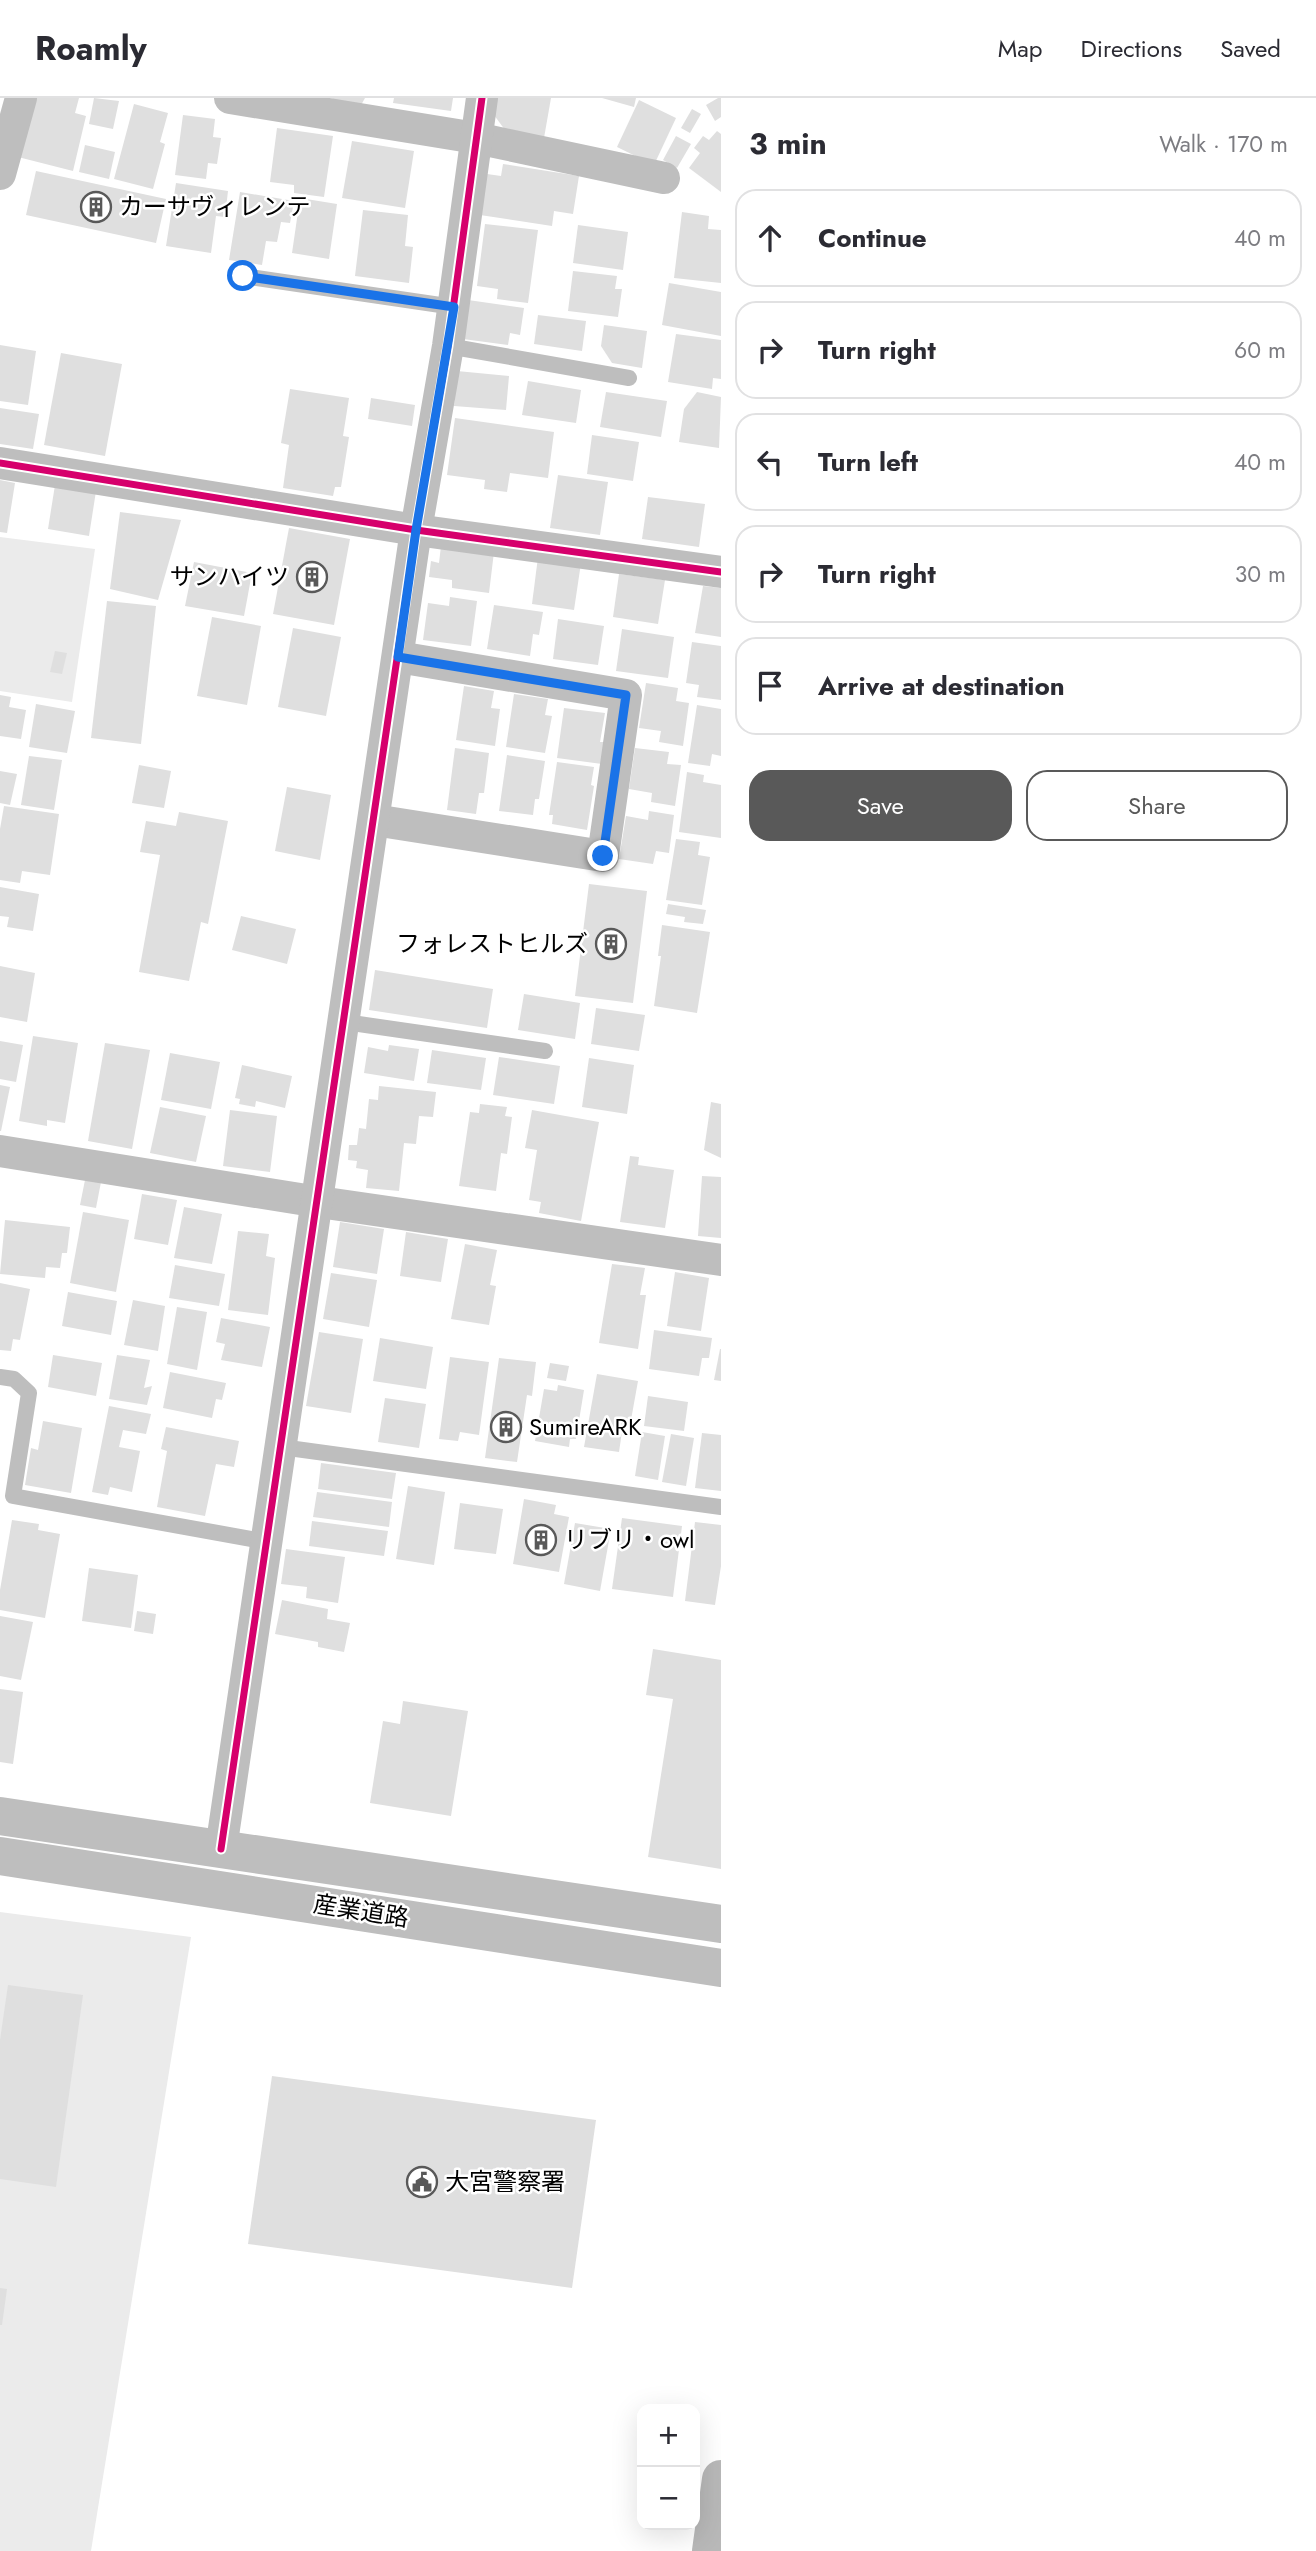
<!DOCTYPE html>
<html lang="en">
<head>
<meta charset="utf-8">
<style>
	body { margin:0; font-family:Jost,"Noto Sans JP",sans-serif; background:#f7f7f7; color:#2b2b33 }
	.controls { position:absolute; right:21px; bottom:21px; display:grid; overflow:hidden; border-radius:14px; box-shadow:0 7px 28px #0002 }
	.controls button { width:63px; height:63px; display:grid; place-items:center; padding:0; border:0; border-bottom:2px solid #e1e1e2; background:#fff; color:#2b2b33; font:35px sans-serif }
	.stop { position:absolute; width:21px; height:21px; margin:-16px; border:5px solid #1a73e8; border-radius:50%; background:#fff }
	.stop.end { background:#1a73e8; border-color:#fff; box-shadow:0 2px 7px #0008 }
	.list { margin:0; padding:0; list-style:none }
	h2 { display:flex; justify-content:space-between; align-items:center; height:91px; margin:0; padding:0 28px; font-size:30px }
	h2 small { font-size:23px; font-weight:400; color:#7c7c81 }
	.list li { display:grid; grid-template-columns:46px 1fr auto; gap:21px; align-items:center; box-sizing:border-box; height:98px; margin:0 14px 14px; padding:0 14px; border:2px solid #e1e1e2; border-radius:21px }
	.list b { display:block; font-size:26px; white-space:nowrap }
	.list em { font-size:23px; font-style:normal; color:#7c7c81 }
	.actions { display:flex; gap:14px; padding:21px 28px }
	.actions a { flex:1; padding:16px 0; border:2px solid #595959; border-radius:21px; text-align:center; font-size:24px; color:#595959 }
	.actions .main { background:#595959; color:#fff }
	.icon { flex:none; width:38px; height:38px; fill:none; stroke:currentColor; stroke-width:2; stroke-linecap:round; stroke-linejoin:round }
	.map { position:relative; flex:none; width:721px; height:2453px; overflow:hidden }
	header { display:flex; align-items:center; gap:42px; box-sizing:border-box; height:98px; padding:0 35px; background:#fff; border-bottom:2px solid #e1e1e2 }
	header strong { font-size:33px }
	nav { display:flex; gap:38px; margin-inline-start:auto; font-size:24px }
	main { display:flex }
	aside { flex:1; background:#fff }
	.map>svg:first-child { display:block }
	.green { fill:#ebebeb }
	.building { fill:#dfdfdf }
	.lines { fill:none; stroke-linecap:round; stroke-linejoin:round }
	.lane { stroke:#bebebe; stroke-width:16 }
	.street { stroke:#bebebe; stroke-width:32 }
	.secondary { stroke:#b8b8b8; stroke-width:38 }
	.primary { stroke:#bebebe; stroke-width:38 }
	.cycleway-casing { stroke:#fff; stroke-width:11 }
	.cycleway { stroke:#d6006c; stroke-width:7 }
	.route { stroke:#1a73e8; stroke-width:9 }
	.labels { text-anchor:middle; stroke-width:5; stroke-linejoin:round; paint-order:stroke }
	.poi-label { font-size:24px; fill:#000; stroke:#fff; text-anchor:start }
	.street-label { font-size:24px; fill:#000; stroke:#fff }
</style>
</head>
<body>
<header>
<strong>Roamly</strong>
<nav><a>Map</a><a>Directions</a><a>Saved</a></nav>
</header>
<main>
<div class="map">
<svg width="721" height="2453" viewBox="0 0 721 2453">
	<rect width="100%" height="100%" fill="#fff"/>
	<g class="green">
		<path d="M0,439L95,451L72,604L0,593Z"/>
		<path d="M0,1814L191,1839L91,2453H0Z"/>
	</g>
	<g class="building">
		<path d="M33,0H79L75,15L86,18L73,73L18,59Z"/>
		<path d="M94,0L119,3L113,31L89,26Z"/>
		<path d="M330,0H365L360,9Z"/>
		<path d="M394,0H453L451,13L393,5Z"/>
		<path d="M497,0H551L544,40L505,32L494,17Z"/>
		<path d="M602,0H636L634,9Z"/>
		<path d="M718,0H721V19L715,23L706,7Z"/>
		<path d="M639,2L676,20L654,67L617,49Z"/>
		<path d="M134,6L168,15L160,44L165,46L153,91L114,81Z"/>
		<path d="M692,11L701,16L690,35L681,30Z"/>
		<path d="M183,17L215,21L213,39L221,40L217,66L208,65L206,81L175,77Z"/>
		<path d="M277,30L333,38L324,99L294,95V87L270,84Z"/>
		<path d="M717,33L721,36V94L689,70L700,55L694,50L703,38L709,42Z"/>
		<path d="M676,38L691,46L677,70L663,62Z"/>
		<path d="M352,43L414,53L405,110L342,100Z"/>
		<path d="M85,47L115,54L109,81L79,74Z"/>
		<path d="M503,66L579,78L573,116L554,113L552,128L480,117L487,76L501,78Z"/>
		<path d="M36,73L166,101L156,145L26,117Z"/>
		<path d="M176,85L228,93L225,119L216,118L211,155L166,148Z"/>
		<path d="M240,94L294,103L290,125L281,124L277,144L266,143L262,167L229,162Z"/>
		<path d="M300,100L337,106L329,161L292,155Z"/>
		<path d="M363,112L408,117L405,148L413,149L409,185L355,178Z"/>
		<path d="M682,114L709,118L708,131L721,132V185L674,180Z"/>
		<path d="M485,126L538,132L528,205L497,201L498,191L477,188Z"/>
		<path d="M578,127L628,134L623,172L573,165Z"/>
		<path d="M573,173L617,178L615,191H622L618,219L568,213Z"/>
		<path d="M669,185L721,194V238L662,227Z"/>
		<path d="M468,202L524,210L520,237L510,235L508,247L463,241Z"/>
		<path d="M538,217L586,223L582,253L534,246Z"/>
		<path d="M604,227L647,233L642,270L612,265L601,248Z"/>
		<path d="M676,236L721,242V281L713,280L712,291L668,284Z"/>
		<path d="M0,247L36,253L28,307L0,303Z"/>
		<path d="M61,255L122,266L105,358L44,347Z"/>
		<path d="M457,273L509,278L506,312L454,308Z"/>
		<path d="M528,283L581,292L576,325L522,317Z"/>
		<path d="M290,291L349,300L343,338L349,339L341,389H335L333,398L283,390L289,347L281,345Z"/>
		<path d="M606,294L667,303L661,339L600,329Z"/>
		<path d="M697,294L721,299L719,350L679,344L684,311Z"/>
		<path d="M371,300L415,307L412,328L368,321Z"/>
		<path d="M0,310L39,316L33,351L0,346Z"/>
		<path d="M455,320L554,334L548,380L510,375L507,394L484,391L485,382L447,377Z"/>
		<path d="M592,337L639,344L633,383L587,376Z"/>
		<path d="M558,377L608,384L600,437L550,430Z"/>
		<path d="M0,382L15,385L7,435L0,434Z"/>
		<path d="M55,387L96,393L89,438L48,431Z"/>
		<path d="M648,399L705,406L699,449L642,441Z"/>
		<path d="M120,414L181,422L158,502L110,491Z"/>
		<path d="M289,430L350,441L334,527L273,516Z"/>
		<path d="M441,448L494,454L489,495L452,490V482L429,479L431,463L439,465Z"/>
		<path d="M538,459L581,465L574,512L532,506Z"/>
		<path d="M194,464L252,475L244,518L185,508Z"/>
		<path d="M619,476L665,482L658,526L613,519Z"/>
		<path d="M703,488L721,490V539L695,535Z"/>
		<path d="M450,499L477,503L471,548L423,542L428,505L449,508Z"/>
		<path d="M107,503L156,508L141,646L91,640Z"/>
		<path d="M494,507L543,514L539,537L533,536L530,558L487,551Z"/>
		<path d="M212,519L261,528L247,607L197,598Z"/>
		<path d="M558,521L604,528L598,567L553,561Z"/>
		<path d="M293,530L341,539L326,618L278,609Z"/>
		<path d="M622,531L674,539L668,580L616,573Z"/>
		<path d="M692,544L721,548V602L697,599L699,587L686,585Z"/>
		<path d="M55,553L67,555L62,576L50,574Z"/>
		<path d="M646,585L678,590L676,603L689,605L683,648L659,644L661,633L639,630Z"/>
		<path d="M464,588L494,593L491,610L500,611L495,648L456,642Z"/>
		<path d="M514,596L548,601L545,617L552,618L545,655L506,649Z"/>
		<path d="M0,597L11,599L9,609L26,612L21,641L0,638Z"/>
		<path d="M36,606L75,613L67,655L29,649Z"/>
		<path d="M697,607L721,611V658L712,656L710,668L688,665Z"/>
		<path d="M564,610L605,615L600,644H606L602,666L557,660Z"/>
		<path d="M455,650L489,655L484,695H479L476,716L447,712Z"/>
		<path d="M635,650L669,654L667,666L681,667L675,708L651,704L652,695L629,691Z"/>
		<path d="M507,657L545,663L539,701H535L533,717L499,713Z"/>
		<path d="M29,658L62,662L54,712L21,707Z"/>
		<path d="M557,664L594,669L591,687L594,688L587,732L552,726L553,717H549Z"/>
		<path d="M139,667L171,673L164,710L132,705Z"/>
		<path d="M0,673L17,676L10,707L0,705Z"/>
		<path d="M687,674L704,677L703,684L721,687V740L679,734Z"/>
		<path d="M287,689L331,697L320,762L275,753Z"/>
		<path d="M4,708L59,716L50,777L22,773L20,785L0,782V731Z"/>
		<path d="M649,713L674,717L669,755L656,753L653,766L619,761L626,718L648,722Z"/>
		<path d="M179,714L228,723L208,826L201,824L189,883L139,874L160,757L140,754L146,723L176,728Z"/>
		<path d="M676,741L700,744L698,757L710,759L702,807L666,802Z"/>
		<path d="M589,786L647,793L633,905L575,898Z"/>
		<path d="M0,789L39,796L33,833L7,829L9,819L0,818Z"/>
		<path d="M668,806L706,812L703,826L684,824L685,819L666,816Z"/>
		<path d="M241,818L296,831L287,866L232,852Z"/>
		<path d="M662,827L710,834L697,915L654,908L661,858H658Z"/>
		<path d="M0,868L35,875L27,924L0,919Z"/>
		<path d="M375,872L493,891L487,930L369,912Z"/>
		<path d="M524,896L580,905L575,941L518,932Z"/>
		<path d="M596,910L645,917L639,953L591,946Z"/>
		<path d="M33,938L78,945L65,1025L47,1022V1028L19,1023Z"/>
		<path d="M0,943L23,947L16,984L0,981Z"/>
		<path d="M105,945L150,952L132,1051L88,1043Z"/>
		<path d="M389,947L419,951L414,983L364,975L368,949L388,953Z"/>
		<path d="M432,952L486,960L481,992L427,985Z"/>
		<path d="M170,955L220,964L211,1011L161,1002Z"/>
		<path d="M499,959L560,968L554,1006L493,997Z"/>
		<path d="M589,960L634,967L627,1016L582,1009Z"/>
		<path d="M242,967L292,978L285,1010L256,1003L255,1009L239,1006L240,1001L235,1000Z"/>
		<path d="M0,987L10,989L1,1033H0Z"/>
		<path d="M379,988L436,994L433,1019L419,1018L416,1046L404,1045L399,1093L366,1090L368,1072L356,1070L357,1063L348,1062L349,1047H357L359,1030L366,1031L369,1001L378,1002Z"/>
		<path d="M711,1004L721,1006V1060L704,1052Z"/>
		<path d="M480,1006L507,1009L505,1018L512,1019L507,1056L501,1055L496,1093L459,1088L470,1014L479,1015Z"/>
		<path d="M160,1009L206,1018L196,1064L150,1055Z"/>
		<path d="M230,1012L277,1018L270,1074L223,1068Z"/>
		<path d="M532,1012L599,1024L581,1123L539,1115L541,1104L529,1102L537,1052L525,1050Z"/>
		<path d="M630,1058L639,1059L638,1067L674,1072L665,1130L620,1124Z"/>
		<path d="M702,1078L721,1079V1140L698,1138Z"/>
		<path d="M85,1082L101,1084L96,1110L80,1107Z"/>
		<path d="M142,1096L177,1102L168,1147L134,1141Z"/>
		<path d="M184,1109L222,1116L212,1166L174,1160Z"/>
		<path d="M83,1114L129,1122L116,1194L70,1185Z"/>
		<path d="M5,1122L70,1129L67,1155H62L60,1170L46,1169L45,1180L0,1176Z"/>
		<path d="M340,1124L384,1131L377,1176L333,1169Z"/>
		<path d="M238,1133L269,1136L266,1158L275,1160L268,1217L228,1212Z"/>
		<path d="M406,1134L448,1141L441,1184L400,1178Z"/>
		<path d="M465,1146L497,1152L490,1187L496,1188L489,1227L451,1221Z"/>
		<path d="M612,1166L645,1170L640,1197H646L638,1251L599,1245Z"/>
		<path d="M175,1167L225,1176L219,1208L169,1200Z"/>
		<path d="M675,1174L709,1180L701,1233L667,1228Z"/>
		<path d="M331,1175L377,1182L369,1229L323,1221Z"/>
		<path d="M0,1185L30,1191L20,1242L13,1241L11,1253L0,1252Z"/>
		<path d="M68,1194L117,1203L111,1237L62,1228Z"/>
		<path d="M133,1202L165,1208L158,1253L124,1247Z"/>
		<path d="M177,1209L207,1214L197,1272L167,1266Z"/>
		<path d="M221,1220L270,1229L262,1269L221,1262L225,1246L216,1244Z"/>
		<path d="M654,1232L712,1240L709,1260H702L699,1278L649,1271Z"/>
		<path d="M319,1234L363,1241L351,1315L306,1308Z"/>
		<path d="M380,1240L433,1249L426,1291L373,1283Z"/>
		<path d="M720,1251H721V1283L714,1282Z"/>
		<path d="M53,1257L102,1265L96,1298L48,1289Z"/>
		<path d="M117,1257L150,1262L144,1290L152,1288L147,1307L109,1301Z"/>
		<path d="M450,1259L489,1264L479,1337L460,1334L458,1343L439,1341Z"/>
		<path d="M499,1260L536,1264L532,1298L527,1297L517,1364L485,1360Z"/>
		<path d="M550,1265L569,1268L566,1283L547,1280Z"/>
		<path d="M170,1274L226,1285L222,1302L216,1301L212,1320L163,1310Z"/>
		<path d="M597,1276L638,1283L631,1322L624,1320L619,1354L584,1349Z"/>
		<path d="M558,1287L584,1292L576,1341H570L569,1349L535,1343L544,1291L557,1293Z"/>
		<path d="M648,1298L688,1304L684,1333L644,1328Z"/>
		<path d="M385,1300L426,1306L419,1350L378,1344Z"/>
		<path d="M109,1308L151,1316L146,1336L123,1332L119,1349L140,1353L132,1394L110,1389L108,1397L92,1394Z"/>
		<path d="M43,1323L82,1330L71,1395L25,1387L31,1350L38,1352Z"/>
		<path d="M166,1329L239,1343L234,1369L216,1366L205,1418L157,1409L167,1353L161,1351Z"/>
		<path d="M642,1334L665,1338L658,1382L635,1378Z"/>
		<path d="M702,1335L721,1337V1393L695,1390Z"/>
		<path d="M671,1336L694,1340L686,1388L662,1384Z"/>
		<path d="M321,1365L396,1375L392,1401L318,1391Z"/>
		<path d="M408,1388L445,1394L434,1467L396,1461Z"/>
		<path d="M317,1394L392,1404L389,1429L313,1419Z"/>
		<path d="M524,1401L556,1407L554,1416L569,1419L559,1474L513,1466Z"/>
		<path d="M460,1405L503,1411L496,1456L454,1451Z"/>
		<path d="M622,1420L682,1428L673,1499L612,1491Z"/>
		<path d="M12,1422L39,1426L38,1432L60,1436L45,1520L0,1512V1492Z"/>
		<path d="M312,1423L388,1433L384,1458L309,1448Z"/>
		<path d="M695,1424L721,1427V1468L715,1507L685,1503Z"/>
		<path d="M575,1425L611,1431L600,1493L564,1486Z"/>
		<path d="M286,1451L345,1459L338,1505L306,1500L307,1489L281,1486Z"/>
		<path d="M89,1470L138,1477L131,1530L82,1523Z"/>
		<path d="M282,1502L328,1511L327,1521L350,1525L344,1554L318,1549V1544L275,1536Z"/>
		<path d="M137,1513L156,1516L153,1536L134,1533Z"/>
		<path d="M0,1518L33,1524L21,1582L0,1578Z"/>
		<path d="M653,1551L721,1562V1771L648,1759L673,1601L646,1597Z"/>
		<path d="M0,1591L23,1594L13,1666L0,1664Z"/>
		<path d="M403,1603L468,1613L451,1718L370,1705L383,1623L400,1626Z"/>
		<path d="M8,1887L83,1897L56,2089L0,2081V1942Z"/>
		<path d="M272,1978L596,2022L572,2190L248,2146Z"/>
		<path d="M0,2190L7,2191L2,2227H0Z"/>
	</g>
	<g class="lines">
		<g class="lane">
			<path d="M243,178L454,209"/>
			<path d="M448,248L629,280"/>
			<path d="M345,924L545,953"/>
			<path d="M0,1279L14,1281L29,1295L13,1398L268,1444"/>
			<path d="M281,1349L721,1409"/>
		</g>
		<g class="street">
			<path d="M230,0L476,40L664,80"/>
			<path d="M0,76L21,0"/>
			<path d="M0,365L416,432L721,474"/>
			<path d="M374,722L603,758L626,597L398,559"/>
			<path d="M0,1053L319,1104L721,1162"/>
			<path d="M221,1751L416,432L448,248L482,0"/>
		</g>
		<path class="secondary" d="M711,2453L721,2381"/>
		<g class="primary">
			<path d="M0,1718L721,1826"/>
			<path d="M0,1758L721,1870"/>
		</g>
		<g class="cycleway-casing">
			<g id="cycleway">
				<path d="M0,365L416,432L721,474"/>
				<path d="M221,1751L416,432L448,248L482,0"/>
			</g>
		</g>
		<use href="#cycleway" class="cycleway"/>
	</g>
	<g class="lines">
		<path class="route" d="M243,178L454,209L416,432L398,559L626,597L603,758"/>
	</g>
	<defs>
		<g id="building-ring" transform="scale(1.575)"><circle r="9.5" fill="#fff" stroke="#595959" stroke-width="1.5"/><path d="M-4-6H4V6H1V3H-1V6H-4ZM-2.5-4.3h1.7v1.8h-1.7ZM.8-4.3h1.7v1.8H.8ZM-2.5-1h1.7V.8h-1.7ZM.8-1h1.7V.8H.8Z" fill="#595959"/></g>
		<g id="civic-ring" transform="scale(1.575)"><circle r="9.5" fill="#fff" stroke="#595959" stroke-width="1.5"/><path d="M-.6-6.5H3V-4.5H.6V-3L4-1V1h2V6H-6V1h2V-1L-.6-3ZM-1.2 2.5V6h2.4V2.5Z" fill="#595959"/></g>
	</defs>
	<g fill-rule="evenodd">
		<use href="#building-ring" x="96" y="109"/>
		<use href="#building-ring" x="312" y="479"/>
		<use href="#building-ring" x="611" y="846"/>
		<use href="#building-ring" x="506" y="1329"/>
		<use href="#building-ring" x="541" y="1442"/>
		<use href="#civic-ring" x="422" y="2084"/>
	</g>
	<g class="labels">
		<g class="poi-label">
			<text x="119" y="117">カーサヴィレンテ</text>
			<text x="289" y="487" text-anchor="end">サンハイツ</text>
			<text x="588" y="854" text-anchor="end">フォレストヒルズ</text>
			<text x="529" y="1337">SumireARK</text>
			<text x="564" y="1450">リブリ・owl</text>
			<text x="445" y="2092">大宮警察署</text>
		</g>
		<g class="street-label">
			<text transform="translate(361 1813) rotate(9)" y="8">産業道路</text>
		</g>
	</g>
</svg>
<div class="controls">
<button>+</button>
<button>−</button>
</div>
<div class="stop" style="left:243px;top:178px"></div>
<div class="stop end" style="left:603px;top:758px"></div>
</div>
<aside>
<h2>3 min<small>Walk · 170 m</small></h2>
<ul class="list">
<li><svg class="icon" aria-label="ahead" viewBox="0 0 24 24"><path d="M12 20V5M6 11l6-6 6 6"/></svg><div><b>Continue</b></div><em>40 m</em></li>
<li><svg class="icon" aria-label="right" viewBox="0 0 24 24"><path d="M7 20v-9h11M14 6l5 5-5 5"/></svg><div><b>Turn right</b></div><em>60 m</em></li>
<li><svg class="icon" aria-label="left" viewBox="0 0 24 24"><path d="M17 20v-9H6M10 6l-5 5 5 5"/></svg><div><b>Turn left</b></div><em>40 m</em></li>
<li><svg class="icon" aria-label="right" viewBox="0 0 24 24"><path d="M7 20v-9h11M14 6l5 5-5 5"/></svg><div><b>Turn right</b></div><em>30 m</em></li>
<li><svg class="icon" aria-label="arrive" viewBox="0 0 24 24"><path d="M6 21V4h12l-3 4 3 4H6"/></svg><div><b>Arrive at destination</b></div></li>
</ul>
<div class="actions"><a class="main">Save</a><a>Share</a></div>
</aside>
</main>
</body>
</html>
